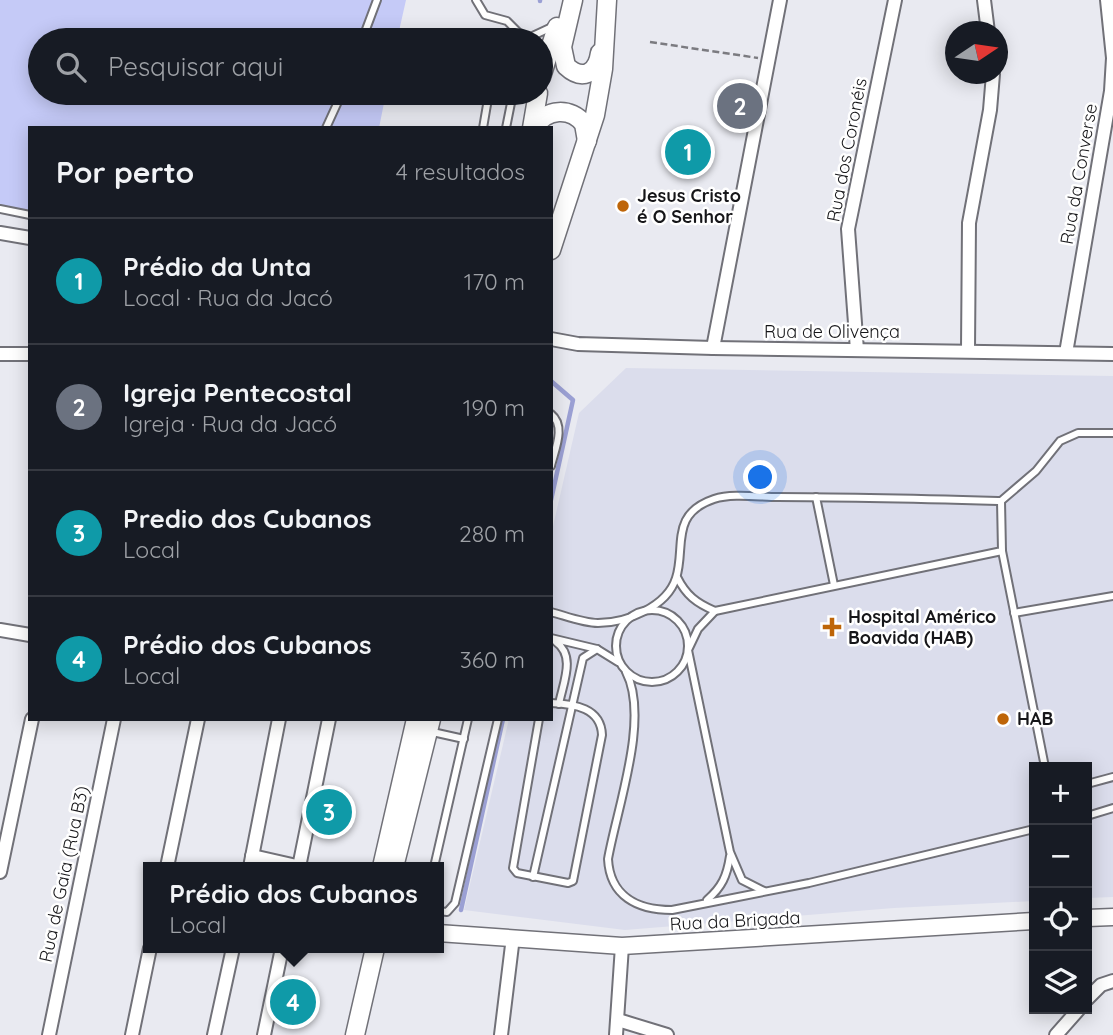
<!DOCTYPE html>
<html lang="pt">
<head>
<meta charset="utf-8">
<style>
	body { margin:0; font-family:Quicksand,sans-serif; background:#20242c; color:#f1f3f6 }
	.controls { position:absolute; right:21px; bottom:21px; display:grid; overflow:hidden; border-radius:0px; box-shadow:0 4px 18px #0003 }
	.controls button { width:63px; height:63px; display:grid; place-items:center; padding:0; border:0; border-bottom:2px solid #363941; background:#171b24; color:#f1f3f6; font:35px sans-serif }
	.compass { position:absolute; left:945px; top:21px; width:63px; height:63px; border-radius:50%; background:#171b24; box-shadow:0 4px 18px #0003; rotate:77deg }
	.you { position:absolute; left:761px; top:478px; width:24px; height:24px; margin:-18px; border:5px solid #fff; border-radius:50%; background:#1a73e8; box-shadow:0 0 0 10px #1a73e833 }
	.badge { display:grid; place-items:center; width:46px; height:46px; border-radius:50%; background:#0b8043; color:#fff; font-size:23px; font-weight:700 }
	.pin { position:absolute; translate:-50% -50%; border:4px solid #fff; box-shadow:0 2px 7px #0006 }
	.popup { position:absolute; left:143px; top:862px; width:301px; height:91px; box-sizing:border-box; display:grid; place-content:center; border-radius:0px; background:#171b24; filter:drop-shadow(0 2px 5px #0005); font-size:23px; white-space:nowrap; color:#9ea1a6 }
	.popup b { font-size:26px; color:#f1f3f6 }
	.popup::after { content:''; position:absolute; left:50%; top:100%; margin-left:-14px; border:14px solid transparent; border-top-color:#171b24 }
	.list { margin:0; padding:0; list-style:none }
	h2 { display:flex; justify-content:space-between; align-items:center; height:91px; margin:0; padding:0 28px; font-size:30px }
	h2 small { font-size:23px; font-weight:400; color:#9ea1a6 }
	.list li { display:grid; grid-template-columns:46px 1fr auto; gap:21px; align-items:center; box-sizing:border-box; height:126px; padding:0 28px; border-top:2px solid #363941 }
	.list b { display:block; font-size:26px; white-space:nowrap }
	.list p { margin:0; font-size:23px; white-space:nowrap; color:#9ea1a6 }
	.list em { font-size:23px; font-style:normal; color:#9ea1a6 }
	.icon { flex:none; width:38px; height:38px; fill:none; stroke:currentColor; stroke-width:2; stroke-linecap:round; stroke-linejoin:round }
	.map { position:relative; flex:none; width:1113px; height:1035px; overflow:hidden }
	.search { position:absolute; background:#171b24; box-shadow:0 4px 18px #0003; left:28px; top:28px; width:525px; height:77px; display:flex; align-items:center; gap:18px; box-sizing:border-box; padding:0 24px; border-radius:38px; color:#9ea1a6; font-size:26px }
	.panel { position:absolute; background:#171b24; box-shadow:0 4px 18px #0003; left:28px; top:126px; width:525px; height:595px; border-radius:0px }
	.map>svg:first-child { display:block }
	.built { fill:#dbddec }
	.green { fill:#c5caf7 }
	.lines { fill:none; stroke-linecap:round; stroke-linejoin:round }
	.stream { stroke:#9ba0d4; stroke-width:4.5 }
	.service-casing { stroke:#717178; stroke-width:10 }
	.minor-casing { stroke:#717178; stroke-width:16 }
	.tertiary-casing { stroke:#717178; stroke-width:19 }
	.secondary-casing { stroke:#717178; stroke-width:21 }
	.path { stroke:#7b7b80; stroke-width:2.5; stroke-dasharray:7 3.5; stroke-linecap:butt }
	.service { stroke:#fff; stroke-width:6 }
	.minor { stroke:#fff; stroke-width:12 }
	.tertiary { stroke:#fff; stroke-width:16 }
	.secondary { stroke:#fff; stroke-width:18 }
	.poi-dot { fill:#be6508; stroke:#fff; stroke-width:2.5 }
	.labels { text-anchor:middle; stroke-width:5; stroke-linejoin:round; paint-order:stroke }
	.street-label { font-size:18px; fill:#161619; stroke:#fff }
	.poi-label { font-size:18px; font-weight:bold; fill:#161619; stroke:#fff; text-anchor:start }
</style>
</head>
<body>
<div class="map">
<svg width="1113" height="1035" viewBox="0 0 1113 1035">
	<rect width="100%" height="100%" fill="#e9eaf1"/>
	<path class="built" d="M626,368L1113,376V897L1087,898V767H1034V901L894,908L625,930L464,910L509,719H551V535L579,413Z"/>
	<path class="green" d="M0,0H406L397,40H40V93H386L379,128H30V215L0,209Z"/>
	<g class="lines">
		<g class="stream">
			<path d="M540,1V0"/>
			<path d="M551,381L573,400L551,500"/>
			<path d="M461,910L503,719"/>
		</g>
		<g class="service-casing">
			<g id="service">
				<path d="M476,0L485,15L507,21L525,39"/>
				<path d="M362,40L377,0"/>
				<path d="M524,40L554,26"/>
				<path d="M326,128L342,93"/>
				<path d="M483,128L489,93"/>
				<path d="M506,128L513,93"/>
				<path d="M0,209L30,215"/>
				<path d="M551,414C566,426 555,449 551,466"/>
				<path d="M816,497L834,585"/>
				<path d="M1002,551L1045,767"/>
				<path d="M677,577C686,595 696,603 715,611"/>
				<circle cx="652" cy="646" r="36"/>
				<path d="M551,612C566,616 583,623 598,623C626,623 667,607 676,578C686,548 669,514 714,499C732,493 759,497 778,497C852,497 926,499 1001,501L1036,471L1060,441L1078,433H1113"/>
				<path d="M1014,613L1113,596"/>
				<path d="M551,638L597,649L618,662"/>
				<path d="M556,642C576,656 563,683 559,704"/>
				<path d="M626,672C650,718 617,808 608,859C610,896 637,910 672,910L809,883L1034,829"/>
				<path d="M539,719L513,868L517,873L568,883L573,881L602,735C601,708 575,704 551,703"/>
				<path d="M428,731L464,739"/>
				<path d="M1087,784L1113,777"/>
				<path d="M1087,816L1113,808"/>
				<path d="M434,867L468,719"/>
				<path d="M533,877L583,658L597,649"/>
				<path d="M764,891L742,880L730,852L688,650L698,629L715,611L1002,551L1001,501"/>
				<path d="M707,900C722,887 727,876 730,856"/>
				<path d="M438,911L447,912L455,903L498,719"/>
			</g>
		</g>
		<g class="minor-casing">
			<g id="minor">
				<path d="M984,0L988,32"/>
				<path d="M0,233L30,238"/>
				<path d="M551,339L578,344L713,348L1113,354"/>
				<path d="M713,348L780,0"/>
				<path d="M857,350L848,229L895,0"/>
				<path d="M968,350L969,223L990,110L993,74"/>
				<path d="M1066,353L1111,91L1113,58L1107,0"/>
				<path d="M0,354H30"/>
				<path d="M0,630L30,635"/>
				<path d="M252,856L301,867"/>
				<path d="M167,867L198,719"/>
				<path d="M250,867L279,719"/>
				<path d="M299,867L329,719"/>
				<path d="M0,872L32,719"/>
				<path d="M1087,999L1101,985L1113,981"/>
				<path d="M618,1020L667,1035"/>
				<path d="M49,1035L114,719"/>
				<path d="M132,1035L150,948"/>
				<path d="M214,1035L233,948"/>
				<path d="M264,1035L282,948"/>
				<path d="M501,1035L513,937"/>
				<path d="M616,1035L622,946"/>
				<path d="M1056,1035L1079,1009"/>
			</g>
		</g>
		<g class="tertiary-casing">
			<g id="tertiary">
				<path d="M1087,918L1113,917"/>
				<path d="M438,933L622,946L1034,921"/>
			</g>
		</g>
		<g class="secondary-casing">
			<g id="secondary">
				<path d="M573,0L562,47L566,66C582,81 597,74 600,53"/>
				<path d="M541,77L557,27"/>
				<path d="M532,128L538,93"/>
				<path d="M534,128C546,108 571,107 584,124L587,141"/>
				<path d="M551,250L595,115L603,69L607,0"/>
				<path d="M382,867L416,719"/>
				<path d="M394,867L431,719"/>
				<path d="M355,1035L375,948"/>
			</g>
		</g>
		<path class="path" d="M650,42L758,58"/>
		<use href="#service" class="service"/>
		<use href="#minor" class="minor"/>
		<use href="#tertiary" class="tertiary"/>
		<use href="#secondary" class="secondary"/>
	</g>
	<g class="poi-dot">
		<circle cx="623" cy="206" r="7"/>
		<path d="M828.5 616.5h7v7h7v7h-7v7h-7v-7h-7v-7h7z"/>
		<circle cx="1003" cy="719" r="7"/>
	</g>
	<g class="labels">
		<g class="street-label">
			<text transform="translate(847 150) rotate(-79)" y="6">Rua dos Coronéis</text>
			<text transform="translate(1079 174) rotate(-80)" y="6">Rua da Converse</text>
			<text x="832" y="338">Rua de Olivença</text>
			<text transform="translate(64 874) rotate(-78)" y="6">Rua de Gaia (Rua B3)</text>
			<text transform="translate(735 921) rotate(-3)" y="6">Rua da Brigada</text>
		</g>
		<g class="poi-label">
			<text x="637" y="202">Jesus Cristo<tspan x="637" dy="21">é O Senhor</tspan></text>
			<text x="848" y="623">Hospital Américo<tspan x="848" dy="21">Boavida (HAB)</tspan></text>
			<text x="1017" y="725">HAB</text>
		</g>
	</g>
</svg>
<div class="controls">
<button>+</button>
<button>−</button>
<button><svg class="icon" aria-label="locate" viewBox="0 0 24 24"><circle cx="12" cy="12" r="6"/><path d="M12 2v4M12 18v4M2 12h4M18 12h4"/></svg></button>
<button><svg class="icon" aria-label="layers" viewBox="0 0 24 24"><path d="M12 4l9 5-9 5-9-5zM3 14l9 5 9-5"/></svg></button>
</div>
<svg class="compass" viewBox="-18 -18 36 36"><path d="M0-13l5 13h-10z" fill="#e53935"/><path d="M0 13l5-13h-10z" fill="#9ea1a6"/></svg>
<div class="you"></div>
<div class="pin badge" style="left:688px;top:152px;background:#0f9aa8">1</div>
<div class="pin badge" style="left:740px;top:106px;background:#6b7280">2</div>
<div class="pin badge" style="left:329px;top:812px;background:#0f9aa8">3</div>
<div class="pin badge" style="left:293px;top:1002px;background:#0f9aa8">4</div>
<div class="popup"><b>Prédio dos Cubanos</b>Local</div>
<div class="search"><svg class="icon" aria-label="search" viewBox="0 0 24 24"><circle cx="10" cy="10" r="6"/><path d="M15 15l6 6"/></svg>Pesquisar aqui</div>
<section class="panel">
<h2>Por perto<small>4 resultados</small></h2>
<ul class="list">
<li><span class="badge" style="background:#0f9aa8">1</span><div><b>Prédio da Unta</b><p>Local · Rua da Jacó</p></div><em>170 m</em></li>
<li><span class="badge" style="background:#6b7280">2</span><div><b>Igreja Pentecostal</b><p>Igreja · Rua da Jacó</p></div><em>190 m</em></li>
<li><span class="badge" style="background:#0f9aa8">3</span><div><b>Predio dos Cubanos</b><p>Local</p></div><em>280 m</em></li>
<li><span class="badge" style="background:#0f9aa8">4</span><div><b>Prédio dos Cubanos</b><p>Local</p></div><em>360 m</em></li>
</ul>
</section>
</div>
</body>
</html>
